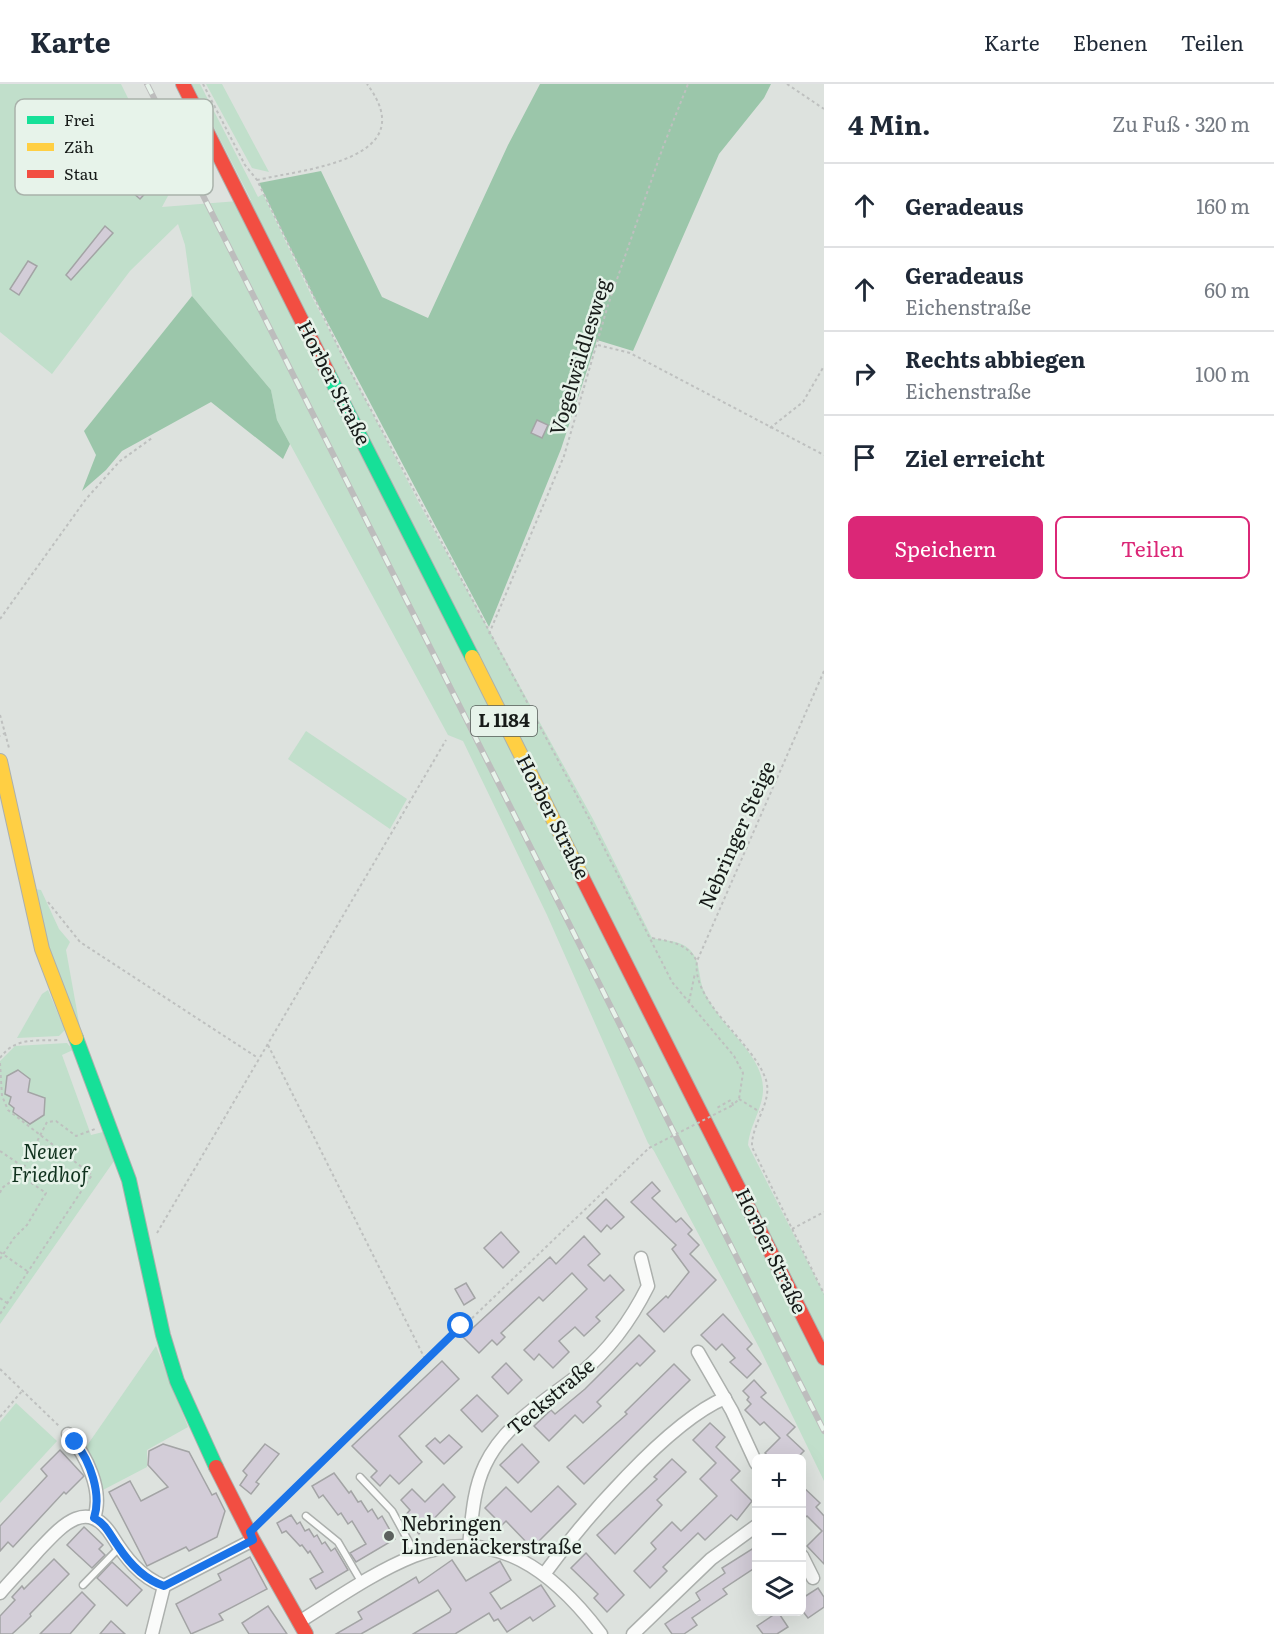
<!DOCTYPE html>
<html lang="de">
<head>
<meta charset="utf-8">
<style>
	body { margin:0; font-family:Literata,serif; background:#f2f2f3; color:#1f2937 }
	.controls { position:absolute; right:18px; bottom:18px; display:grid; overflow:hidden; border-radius:9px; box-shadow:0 6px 24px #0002 }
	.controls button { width:54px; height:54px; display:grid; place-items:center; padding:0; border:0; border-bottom:2px solid #e0e1e3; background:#fff; color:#1f2937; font:30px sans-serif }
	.stop { position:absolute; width:18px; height:18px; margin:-14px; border:4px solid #1a73e8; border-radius:50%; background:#fff }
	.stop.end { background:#1a73e8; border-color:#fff; box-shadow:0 2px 6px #0008 }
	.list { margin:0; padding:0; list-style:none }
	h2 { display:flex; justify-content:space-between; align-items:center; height:78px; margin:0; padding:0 24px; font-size:26px }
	h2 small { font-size:20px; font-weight:400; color:#747a83 }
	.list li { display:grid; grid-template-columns:39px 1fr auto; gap:18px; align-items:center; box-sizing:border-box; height:84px; padding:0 24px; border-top:2px solid #e0e1e3 }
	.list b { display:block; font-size:22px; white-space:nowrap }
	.list p { margin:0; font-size:20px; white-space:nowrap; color:#747a83 }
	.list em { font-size:20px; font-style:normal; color:#747a83 }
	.actions { display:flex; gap:12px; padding:18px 24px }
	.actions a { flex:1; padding:14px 0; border:2px solid #db2777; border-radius:9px; text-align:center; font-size:21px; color:#db2777 }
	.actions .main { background:#db2777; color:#fff }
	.icon { flex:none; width:33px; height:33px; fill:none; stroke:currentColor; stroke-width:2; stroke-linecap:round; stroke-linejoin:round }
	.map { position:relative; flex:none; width:824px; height:1550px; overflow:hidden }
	header { display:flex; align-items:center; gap:36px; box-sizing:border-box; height:84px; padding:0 30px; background:#fff; border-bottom:2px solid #e0e1e3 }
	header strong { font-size:28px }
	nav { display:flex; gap:33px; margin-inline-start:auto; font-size:21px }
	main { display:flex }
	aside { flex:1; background:#fff }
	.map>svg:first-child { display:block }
	.green { fill:#c1dfcb }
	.forest { fill:#9bc6aa }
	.building { fill:#d3cdd8; stroke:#a3a4a5; stroke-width:1.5 }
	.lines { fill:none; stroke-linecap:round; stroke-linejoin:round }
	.lane-casing { stroke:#acb0ad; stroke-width:9 }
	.street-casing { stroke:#acb0ad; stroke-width:15 }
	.fast-casing { stroke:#acb0ad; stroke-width:16 }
	.slow-casing { stroke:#acb0ad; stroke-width:16 }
	.jam-casing { stroke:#acb0ad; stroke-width:16 }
	.path { stroke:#bec0bf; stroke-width:2; stroke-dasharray:3 3; stroke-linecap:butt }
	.lane { stroke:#fafbfa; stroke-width:6 }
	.street { stroke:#fafbfa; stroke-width:12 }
	.fast { stroke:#16e098; stroke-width:14 }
	.slow { stroke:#ffcf43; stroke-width:14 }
	.jam { stroke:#f24e42; stroke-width:14 }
	.rail-casing { stroke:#bdbdbd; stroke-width:6 }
	.rail { stroke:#e7f3ea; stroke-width:4; stroke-dasharray:11; stroke-linecap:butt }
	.path-bridge { stroke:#bec0bf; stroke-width:2; stroke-dasharray:3 3; stroke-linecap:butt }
	.route { stroke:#1a73e8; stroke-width:8 }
	.poi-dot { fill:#5c615e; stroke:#e7f3ea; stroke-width:2 }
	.labels { text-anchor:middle; stroke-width:5; stroke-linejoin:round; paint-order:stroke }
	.shield { fill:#e7f3ea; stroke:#555c58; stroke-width:1.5 }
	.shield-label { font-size:18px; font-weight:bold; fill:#171b19 }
	.street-label { font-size:20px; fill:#171b19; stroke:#e7f3ea }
	.park-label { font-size:20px; font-style:italic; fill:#0f311d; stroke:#e7f3ea }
	.poi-label { font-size:20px; fill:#171b19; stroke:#e7f3ea; text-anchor:start }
	.key { fill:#e7f3ea; stroke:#a9b2ab; stroke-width:1.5 }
	.key-label { font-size:16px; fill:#171b19 }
</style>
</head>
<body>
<header>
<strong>Karte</strong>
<nav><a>Karte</a><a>Ebenen</a><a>Teilen</a></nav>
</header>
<main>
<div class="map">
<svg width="824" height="1550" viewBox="0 0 824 1550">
	<rect width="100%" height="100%" fill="#dde2de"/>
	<g class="green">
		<path d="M0,0H121L168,95L169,110L162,123L251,116L192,0H200L258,113L263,110L312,213L419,419L593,735L652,854C665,857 682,856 691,867C699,876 699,890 702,902C705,911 712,922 718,930C733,952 762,975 763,1003C764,1023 750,1040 748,1061L824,1210V1397L761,1267L654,1067L648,1059L547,831L463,657L448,651L277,336L271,306L192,212L185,161L178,140L130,187L52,290L0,248Z"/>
		<path d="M206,0H222L269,88L252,84Z"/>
		<path d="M306,647L407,715L390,745L288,675Z"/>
		<path d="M35,805L41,806L59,845L70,858L66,866L82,955L45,857Z"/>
		<path d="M48,906L65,946L59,952L17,954L42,910Z"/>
		<path d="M67,959L73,966L62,971L91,1051L103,1048L114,1077L0,1240V977L15,962Z"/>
		<path d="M156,1262L188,1343L147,1366V1383L101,1407L86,1363Z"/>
		<path d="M16,1319L57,1357L0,1419V1338Z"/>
	</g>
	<g class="forest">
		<path d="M540,0H771L764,14L719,70L633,267L597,256L561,365L489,543L313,211L259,99L321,87L382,213L428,234L508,61Z"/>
		<path d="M192,212L271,306L277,336L290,360L283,375L211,318L122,367L106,386L82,407L96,371L84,347Z"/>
	</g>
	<g class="building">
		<path d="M146,93L154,100L140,115L132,108Z"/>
		<path d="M105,142L113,149L71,196L66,191Z"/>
		<path d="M28,177L37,182L19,211L10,205Z"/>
		<path d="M537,336L548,341L542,354L531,349Z"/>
		<path d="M18,986L30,995L28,1008L45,1014L44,1031L30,1040L13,1028L14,1024L9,1020L11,1013L5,1010L7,992Z"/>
		<path d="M652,1098L660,1107L652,1114L676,1138L681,1134L692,1146L688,1150L699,1161L690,1170L716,1196L664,1248L647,1230L666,1212L668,1214L689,1188L672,1165L676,1161L631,1118Z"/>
		<path d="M606,1115L624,1133L611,1145L607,1141L601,1148L587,1134Z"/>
		<path d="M501,1148L519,1168L503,1184L484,1164Z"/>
		<path d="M584,1152L600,1170L588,1181L604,1197L610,1191L624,1206L596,1233L600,1237L584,1252L575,1243L559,1257L569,1268L553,1284L539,1270L534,1276L524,1266L587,1205L572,1189L543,1217L539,1213L501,1249L505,1253L497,1261L492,1256L479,1269L463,1253L550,1173L556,1180Z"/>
		<path d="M466,1199L475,1214L464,1221L455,1205Z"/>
		<path d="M723,1230L752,1260L747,1265L761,1280L747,1294L730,1278L735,1274L722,1260L716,1266L701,1251Z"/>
		<path d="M639,1251L655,1267L640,1282L637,1279L597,1318L601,1322L583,1339L575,1331L549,1357L534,1342L551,1326L555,1330L585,1305Z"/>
		<path d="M442,1277L459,1295L399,1352L422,1378L399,1400L390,1391L380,1402L371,1393L377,1387L352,1362Z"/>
		<path d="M506,1279L522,1296L508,1310L492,1293Z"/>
		<path d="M674,1280L690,1296L584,1400L567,1383L627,1330L625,1328Z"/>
		<path d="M754,1296L766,1309L761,1313L795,1343L787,1351L804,1367L797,1374H771L765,1369L780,1354L764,1338L760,1341L745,1326L751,1320L747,1316L749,1313L743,1307Z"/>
		<path d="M477,1311L498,1332L482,1348L461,1326Z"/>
		<path d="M710,1339L725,1353L716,1363L740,1387L731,1396L752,1417L737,1436L731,1431L705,1456L698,1449L663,1483L667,1487L650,1504L634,1487L656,1465L651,1459L672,1438L681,1447L717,1412L700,1395L716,1379L693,1356Z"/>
		<path d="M449,1351L462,1363L444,1380L426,1362L435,1354L440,1359Z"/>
		<path d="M163,1360L189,1368L212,1411L216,1409L225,1427L217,1453L189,1467L186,1463L147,1482L109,1408L130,1397L141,1417L168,1403L148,1381L149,1367Z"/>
		<path d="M265,1360L279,1370L256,1398L259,1400L251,1410L240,1401L247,1391L243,1387Z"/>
		<path d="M522,1360L539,1378L518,1399L500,1381Z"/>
		<path d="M60,1366L84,1392L66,1410L64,1408L13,1463L8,1458L0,1467V1442L47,1392L41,1385Z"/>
		<path d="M672,1375L686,1388L657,1416L662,1421L615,1470L597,1451L657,1395L654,1393Z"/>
		<path d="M334,1389L349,1409L351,1407L358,1418L361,1417L368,1428L372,1425L378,1435L382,1432L395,1455L356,1478L350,1469L366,1460L352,1437L348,1440L341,1429L338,1431L323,1411L319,1414L312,1402Z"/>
		<path d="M443,1400L455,1413L419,1450L403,1434L410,1426L401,1416L412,1405L425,1418Z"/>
		<path d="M801,1401L820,1419L816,1423L824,1432V1480L807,1462L822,1447L807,1432L801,1437Z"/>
		<path d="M558,1402L576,1420L532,1464L506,1437L502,1441L485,1424L506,1403L531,1428Z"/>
		<path d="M291,1431L297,1440L300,1438L305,1447L309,1445L314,1453L317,1451L322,1460L325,1458L331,1467L335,1464L348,1486L316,1505L310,1495L323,1488L310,1467L308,1469L302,1461L300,1462L286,1447L282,1449L277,1439Z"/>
		<path d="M84,1443L103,1461L99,1465L105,1471L92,1484L67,1461Z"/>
		<path d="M752,1465L756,1472V1483L723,1505L727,1510L692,1534L697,1541L684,1550H672L665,1540L700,1516L696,1509L725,1489L722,1484Z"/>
		<path d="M586,1469L624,1511L607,1528L594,1514L598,1510L571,1484Z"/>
		<path d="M250,1473L267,1505L219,1530L223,1536L191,1550L176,1520L221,1496L218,1490Z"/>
		<path d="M54,1475L69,1490L30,1530L31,1532L23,1540L12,1550H0V1532L15,1516L12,1513L22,1502L24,1505Z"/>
		<path d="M452,1476L466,1497L500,1477L511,1496L490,1509L501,1525L541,1501L555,1522L533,1537L530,1533L507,1548L498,1535L494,1537L489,1529L455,1550H413L450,1528L451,1525L438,1506L361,1550H336L362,1535L358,1528L416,1493L419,1499Z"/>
		<path d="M112,1478L142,1506L127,1522L97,1494Z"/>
		<path d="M818,1504L824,1513V1523L808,1534L801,1525V1515Z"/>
		<path d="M82,1508L95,1521L70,1550H40Z"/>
		<path d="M268,1522L287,1550H249L242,1539Z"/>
		<path d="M778,1528L788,1543L777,1550H763L757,1542Z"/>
		<path d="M111,1537L125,1550H100Z"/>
	</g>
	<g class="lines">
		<g class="lane-casing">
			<g id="lane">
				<path d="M360,1393L392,1427L416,1471"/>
				<path d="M306,1432L338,1458L362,1499"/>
				<path d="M83,1501L119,1464"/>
			</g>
		</g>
		<g class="street-casing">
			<g id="street">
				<path d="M698,1268L732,1327L756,1379"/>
				<path d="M68,1350C86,1371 104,1406 94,1434"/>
				<path d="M469,1462C472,1434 473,1406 485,1381C505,1339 546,1317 581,1289C609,1266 632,1234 648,1202L641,1174"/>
				<path d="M802,1472L813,1494"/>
				<path d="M545,1489C582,1438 668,1338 725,1314"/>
				<path d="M0,1509C12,1495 25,1482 37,1468C59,1445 86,1411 112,1452C125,1473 140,1493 164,1502L253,1456"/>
				<path d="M299,1538C336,1515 374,1488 414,1472C495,1440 555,1489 601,1550"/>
				<path d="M152,1550L164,1502"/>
				<path d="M633,1550L711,1475L756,1442"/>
			</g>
		</g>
		<g class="fast-casing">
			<g id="fast">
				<path d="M328,289L472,573"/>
				<path d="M76,954L129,1096L163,1251L177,1297L216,1383"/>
			</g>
		</g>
		<g class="slow-casing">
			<g id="slow">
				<path d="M472,573L581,791"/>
				<path d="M0,677L42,865L76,954"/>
			</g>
		</g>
		<g class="jam-casing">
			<g id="jam">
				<path d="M183,0L328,289"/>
				<path d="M581,791L824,1274"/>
				<path d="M216,1383L253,1456L306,1550"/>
			</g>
		</g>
		<g class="path">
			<path d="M203,0L245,81L257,96L346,279L591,738L672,898L734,972L743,989L739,1015L733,1021L731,1016L715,1025"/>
			<path d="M787,0L824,25"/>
			<path d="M257,96C305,85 424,76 367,0"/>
			<path d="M598,261L630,269L824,371"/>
			<path d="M770,344L803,318L824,282"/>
			<path d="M0,535L86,415L120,377L152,354"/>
			<path d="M489,550L564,372L608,221L663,63L688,0"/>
			<path d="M824,587L697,877C691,919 753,957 766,996C773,1018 751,1040 752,1063L824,1210"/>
			<path d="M0,631L5,649L0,652"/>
			<path d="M5,649L9,664"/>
			<path d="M48,818L80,858L258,974"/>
			<path d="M652,854C672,858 686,859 697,877"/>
			<path d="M689,918L695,889"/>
			<path d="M268,961L425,1275"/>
			<path d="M0,974C15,953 35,957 59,956"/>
			<path d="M0,979L2,1012L8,1026L92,1091L0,1230"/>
			<path d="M739,1015L760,1028"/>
			<path d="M0,1067L22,1082"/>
			<path d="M0,1109L2,1104L20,1091L47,1038L56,1037L76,1052L95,1045"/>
			<path d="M792,1145L824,1128"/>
			<path d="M157,1149L446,656"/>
			<path d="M0,1168L27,1187"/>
			<path d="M0,1175L14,1154L27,1141L46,1109L20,1091"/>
			<path d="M0,1214L7,1219"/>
			<path d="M0,1285L59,1342"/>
			<path d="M0,1333L22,1307"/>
			<path d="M260,1438L649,1064"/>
		</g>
		<use href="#lane" class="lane"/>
		<use href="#street" class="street"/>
		<use href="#fast" class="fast"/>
		<use href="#slow" class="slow"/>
		<use href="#jam" class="jam"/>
		<g class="rail-casing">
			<path id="rail" d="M147,0L824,1347"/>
		</g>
		<use href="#rail" class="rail"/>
		<path class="path-bridge" d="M649,1064L733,1021"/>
	</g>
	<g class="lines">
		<path class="route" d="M75,1358C90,1377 102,1410 94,1434C106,1440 110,1451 118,1462C129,1479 144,1495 164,1502L253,1456L250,1448L461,1242"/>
	</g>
	<circle class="poi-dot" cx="389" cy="1452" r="6"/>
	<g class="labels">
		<rect class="shield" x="471" y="622" width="66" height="30" rx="4.5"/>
		<g class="shield-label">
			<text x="504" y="643">L 1184</text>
		</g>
		<g class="street-label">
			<text transform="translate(580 273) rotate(-73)" y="7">Vogelwäldlesweg</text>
			<text transform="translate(334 299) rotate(63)" y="7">Horber Straße</text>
			<text transform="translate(553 733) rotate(63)" y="7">Horber Straße</text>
			<text transform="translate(737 751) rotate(-66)" y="7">Nebringer Steige</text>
			<text transform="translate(771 1167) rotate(64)" y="7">Horber Straße</text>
			<text transform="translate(551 1313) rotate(-40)" y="7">Teckstraße</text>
		</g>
		<g class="park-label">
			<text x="50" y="1075">Neuer<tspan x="50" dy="23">Friedhof</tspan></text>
		</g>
		<g class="poi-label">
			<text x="401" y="1447">Nebringen<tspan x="401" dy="23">Lindenäckerstraße</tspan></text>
		</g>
	</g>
	<rect x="15" y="15" width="198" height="96" rx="9" class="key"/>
	<rect x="27" y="32" width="27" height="8" fill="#16e098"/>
	<rect x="27" y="59" width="27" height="8" fill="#ffcf43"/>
	<rect x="27" y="86" width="27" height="8" fill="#f24e42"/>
	<g class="key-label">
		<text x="64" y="42">Frei</text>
		<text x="64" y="69">Zäh</text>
		<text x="64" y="96">Stau</text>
	</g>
</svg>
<div class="controls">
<button>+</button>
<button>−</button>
<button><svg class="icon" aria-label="layers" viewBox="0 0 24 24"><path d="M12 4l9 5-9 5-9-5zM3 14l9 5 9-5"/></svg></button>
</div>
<div class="stop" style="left:461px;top:1242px"></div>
<div class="stop end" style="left:75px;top:1358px"></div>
</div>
<aside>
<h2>4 Min.<small>Zu Fuß · 320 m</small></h2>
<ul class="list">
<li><svg class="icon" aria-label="ahead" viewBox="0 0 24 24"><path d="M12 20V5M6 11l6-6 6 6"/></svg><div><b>Geradeaus</b></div><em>160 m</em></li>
<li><svg class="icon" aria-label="ahead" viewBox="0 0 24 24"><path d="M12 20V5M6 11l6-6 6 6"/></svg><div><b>Geradeaus</b><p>Eichenstraße</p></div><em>60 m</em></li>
<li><svg class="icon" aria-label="right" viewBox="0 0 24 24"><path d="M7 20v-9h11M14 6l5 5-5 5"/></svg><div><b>Rechts abbiegen</b><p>Eichenstraße</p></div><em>100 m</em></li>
<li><svg class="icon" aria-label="arrive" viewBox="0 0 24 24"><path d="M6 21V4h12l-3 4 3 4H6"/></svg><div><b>Ziel erreicht</b></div></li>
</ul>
<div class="actions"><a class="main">Speichern</a><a>Teilen</a></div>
</aside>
</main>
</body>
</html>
